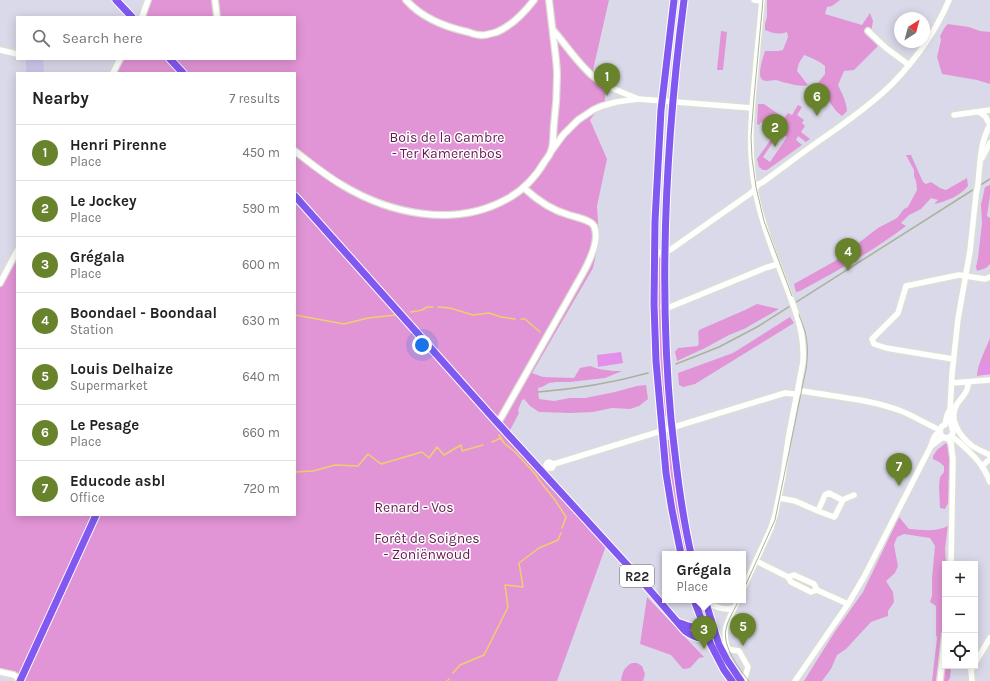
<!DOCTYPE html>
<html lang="en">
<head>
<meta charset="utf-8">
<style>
	body { margin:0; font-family:Karla,sans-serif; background:#f2f2f2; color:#222 }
	.controls { position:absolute; right:12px; bottom:12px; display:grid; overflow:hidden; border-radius:0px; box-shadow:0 2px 10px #0003 }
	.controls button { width:36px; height:36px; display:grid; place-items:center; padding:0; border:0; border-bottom:1px solid #e0e0e0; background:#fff; color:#222; font:20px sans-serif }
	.compass { position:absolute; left:894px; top:12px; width:36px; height:36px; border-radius:50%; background:#fff; box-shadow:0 2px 10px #0003; rotate:36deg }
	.you { position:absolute; left:422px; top:345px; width:14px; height:14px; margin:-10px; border:3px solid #fff; border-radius:50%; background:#1a73e8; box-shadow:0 0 0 6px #1a73e833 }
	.badge { display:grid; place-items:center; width:26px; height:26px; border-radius:50%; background:#68832c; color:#fff; font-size:13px; font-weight:700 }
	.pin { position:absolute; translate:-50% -33px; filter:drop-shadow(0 1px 2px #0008) }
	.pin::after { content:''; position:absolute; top:21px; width:14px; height:12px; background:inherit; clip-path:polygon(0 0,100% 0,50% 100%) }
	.popup { position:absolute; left:662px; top:551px; width:84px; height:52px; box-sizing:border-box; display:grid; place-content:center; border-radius:0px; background:#fff; filter:drop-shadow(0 1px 3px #0005); font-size:13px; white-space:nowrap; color:#767676 }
	.popup b { font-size:15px; color:#222 }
	.popup::after { content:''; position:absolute; left:50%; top:100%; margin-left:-8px; border:8px solid transparent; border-top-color:#fff }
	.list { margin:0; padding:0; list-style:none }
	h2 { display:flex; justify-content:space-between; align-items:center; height:52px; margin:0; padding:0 16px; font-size:17px }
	h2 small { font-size:13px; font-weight:400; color:#767676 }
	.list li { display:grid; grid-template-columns:26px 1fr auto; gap:12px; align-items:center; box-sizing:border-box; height:56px; padding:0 16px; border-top:1px solid #e0e0e0 }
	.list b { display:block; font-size:15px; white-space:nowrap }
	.list p { margin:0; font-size:13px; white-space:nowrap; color:#767676 }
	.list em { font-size:13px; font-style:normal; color:#767676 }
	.icon { flex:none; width:22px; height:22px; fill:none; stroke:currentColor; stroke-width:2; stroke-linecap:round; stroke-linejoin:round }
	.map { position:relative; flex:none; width:990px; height:681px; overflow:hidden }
	.search { position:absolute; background:#fff; box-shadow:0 2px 10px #0003; left:16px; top:16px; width:280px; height:44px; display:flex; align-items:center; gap:10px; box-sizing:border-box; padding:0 14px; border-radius:0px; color:#767676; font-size:15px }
	.panel { position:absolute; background:#fff; box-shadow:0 2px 10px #0003; left:16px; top:72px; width:280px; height:444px; border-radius:0px }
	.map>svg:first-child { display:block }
	.education { fill:#cec8ed }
	.green { fill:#e295d6; fill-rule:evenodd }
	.pitch { fill:#e290e9 }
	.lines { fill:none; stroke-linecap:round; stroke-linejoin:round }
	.stream { stroke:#eecf6b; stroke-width:1.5 }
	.minor-casing { stroke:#dbe1ce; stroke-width:8 }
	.major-casing { stroke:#fff; stroke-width:9 }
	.minor { stroke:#fff; stroke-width:5.5 }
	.major { stroke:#8159f0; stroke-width:7 }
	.tram { stroke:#aab29c; stroke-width:1 }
	.rail { stroke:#aab29c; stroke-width:1.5 }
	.minor-bridge-casing { stroke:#dbe1ce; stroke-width:8; stroke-linecap:butt }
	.minor-bridge { stroke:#fff; stroke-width:5.5 }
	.labels { text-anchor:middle; stroke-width:3; stroke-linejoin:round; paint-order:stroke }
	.shield { fill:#fff; stroke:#686868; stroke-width:1 }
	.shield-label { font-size:13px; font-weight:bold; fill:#282828 }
	.park-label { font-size:14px; fill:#63194e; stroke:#fff }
</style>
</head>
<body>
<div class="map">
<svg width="990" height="681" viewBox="0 0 990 681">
	<rect width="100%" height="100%" fill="#dad9ea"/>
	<path class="education" d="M26,59H43L44,73H26Z"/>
	<g class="green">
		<path d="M150,0H609L593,70L606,88L604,109L595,113L590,120L607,159L597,206L599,241L593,268L532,373L543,377L574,378L580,368L590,366L599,369L613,371H622L605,378L570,382H556L549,383L542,387L538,388L539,399L554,401L570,398H585L615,392L637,386L646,385L648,399L639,406L630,409L612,408L593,412L570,413L539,412L530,406L524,399L522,400L518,410L519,413L508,434L607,543L557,681H15L18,676L0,673V286L17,254V515H295V73H114L121,59H295V17H144Z"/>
		<path d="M767,0H840L832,6L827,7L825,14L862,25L870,13L873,21L871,33L879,43L877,47L854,70L844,71L838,85C842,94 846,100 847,111L842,116L836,111L817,84L825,74V66C819,61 812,58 804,55L799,63L797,71L808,85C802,87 794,85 787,83C783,83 779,80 775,80C771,80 763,83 761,78C758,73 763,57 765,51H778L783,50L788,37L787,32C779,35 772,33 765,30V24L767,17Z"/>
		<path d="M948,24L969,27L980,31L990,32V84L977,80L942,74L937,57L941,40L940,36L945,27Z"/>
		<path d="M721,31L727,32L723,70H717Z"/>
		<path d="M758,104H764L784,118L788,113L792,115L798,105L802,107L797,115L804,120L802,123L805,126L801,132L810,139L806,142L798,136L796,140L802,145L767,170H763L759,167L757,159L776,132L761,122L759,125L757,124ZM780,132L787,137L770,162L763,157Z"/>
		<path d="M906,155H911L923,182L926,184L931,182L940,188L946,190L967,178L968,186C960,196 947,201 935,204V203L938,200L931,198L921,209L909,215L901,223L906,226C873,251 837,271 800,291L796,292L794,284L835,261L878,228L897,218L904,209L908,207L917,190L916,181L914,176V170Z"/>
		<path d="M990,185V196L987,216L990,218V264L986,268L977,271L976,267L978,258L982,223L981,205L985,187Z"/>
		<path d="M657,258H661L669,416L663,417L657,327Z"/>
		<path d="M757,304L779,309L744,329L729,335L705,348L677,361L675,352L678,348L698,346C700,340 697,336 699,330L745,310Z"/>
		<path d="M790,317L794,323L695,384L683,387L679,385L678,373L733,353Z"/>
		<path d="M990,338V374L977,376C977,365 986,349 990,338Z"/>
		<path d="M665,440H671L689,554H682L673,499Z"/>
		<path d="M946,443C953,452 949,485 949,497L948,503L945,509L940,508L939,486L940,477L944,472V466L939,462L933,459V456L937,450Z"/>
		<path d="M899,517L909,529C923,530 936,532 948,526L945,548L946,564H945V666H951L950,678L948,681H932L937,638L936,635V606L930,602L932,596V578L935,546L930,538L904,534L897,537L894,545L898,566L895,573L886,581L893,592L894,602L888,611V616L871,622L846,649L837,655L831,669L822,681H804L834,633L863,592Z"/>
		<path d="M647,597L704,657L699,658L690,668L683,669L671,655L640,644Z"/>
		<path d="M632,663H637L642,666L645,674L643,681H621C622,673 624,667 632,663Z"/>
	</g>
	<g class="pitch">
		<path d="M621,352L623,363L598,367L597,355Z"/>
		<path d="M990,363V374L981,375L980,364Z"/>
	</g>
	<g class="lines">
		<g class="stream">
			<path d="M438,307L450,308L473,315L489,313L501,317L515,319"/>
			<path d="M411,312L422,310L427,307H433"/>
			<path d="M295,315L344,324L368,318L396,315"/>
			<path d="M521,319H525L540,332"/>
			<path d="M499,435L504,443L515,452L536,475L539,480L555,500L566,517L562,528"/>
			<path d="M492,442L501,438"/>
			<path d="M295,472L313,471L335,465L358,466L368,454L381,464L422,452L429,458L437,447L444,455L461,445L462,451L483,445"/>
			<path d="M453,673L460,665L484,655L508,607L505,585L523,587L519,563L539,548L558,540L561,533"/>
			<path d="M447,681L449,679"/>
		</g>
		<g class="minor-casing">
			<g id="minor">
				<path d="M215,0L217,17"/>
				<path d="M406,0C422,18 445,27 468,32C471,33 476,35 480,35C484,36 493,33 497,32C513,25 524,13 534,0"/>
				<path d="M754,0L762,1"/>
				<path d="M762,0C760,25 757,51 755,76C751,114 748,151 755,189C762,227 778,263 791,299"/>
				<path d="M142,17L148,0"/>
				<path d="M553,30C567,46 578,64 594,77C607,87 621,92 636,98"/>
				<path d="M868,31L886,48L909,65"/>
				<path d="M0,50L17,54"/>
				<path d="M113,73L120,59"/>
				<path d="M979,112L985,116L990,125"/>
				<path d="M954,115L990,110"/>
				<path d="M552,150L563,135L578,120L593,110L602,106L616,102L638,99L752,108"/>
				<path d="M295,151C310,163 325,175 342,185C390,214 455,228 507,199C524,190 535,178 545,161C547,158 550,155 551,151C554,144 553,132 554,124C556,108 557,92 557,75C557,67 556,59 555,51C553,34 551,17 549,0"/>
				<path d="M982,158L990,143"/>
				<path d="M978,184C980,164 980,142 990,125"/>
				<path d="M654,253L664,252L670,250L751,193L759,184L763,182C785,166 807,149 829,134C852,118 874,102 893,83C917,58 936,31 949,0"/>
				<path d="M0,283L17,251"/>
				<path d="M664,307H670L765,268L778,264"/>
				<path d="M953,359L886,348L874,344L872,339L898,313L906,286L959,275L985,279L990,277"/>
				<path d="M968,382C969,391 962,397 957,404C948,419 959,435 971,445C976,449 984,452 990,455"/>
				<path d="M952,383L990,380"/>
				<path d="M498,423L583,273C589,262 600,239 594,226C591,220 575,217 569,215C551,210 537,200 524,188"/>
				<path d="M940,430L941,436L945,438L950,437L953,433C953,429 951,427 951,424C950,419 951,416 950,411L952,374L958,319L970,251L976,195"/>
				<path d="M940,430L942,426L945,425L947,415L949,411"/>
				<path d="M951,436C961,443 977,458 983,468C986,472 988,478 990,482"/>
				<path d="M948,438L951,443L953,459L951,564"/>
				<path d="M931,446L943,437"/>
				<path d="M549,462L554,464L552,468H548L546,465L547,463Z"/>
				<path d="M554,464L785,393L794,394L803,391C836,397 869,399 901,411C914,416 926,424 940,430"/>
				<path d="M982,466L990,459"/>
				<path d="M829,493L842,500V502L835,516L834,517L818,511L825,495Z"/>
				<path d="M779,498L795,501L818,511"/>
				<path d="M842,500L854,495"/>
				<path d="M756,561L788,577L791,582L811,592L817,590L848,604"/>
				<path d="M788,577L794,575L814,584L817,590"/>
				<path d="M743,589L771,528L775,515L783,476L788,440L803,362C804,344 802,330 796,313"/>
				<path d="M705,601C714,607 723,611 734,608"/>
				<path d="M726,649L739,651L748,667L744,681"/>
				<path d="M728,649C720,629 730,618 738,600"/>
				<path d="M975,663L990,638"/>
				<path d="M0,672L14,675L20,680"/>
				<path d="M795,681L848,604L864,577L931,446C933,440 934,434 940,432"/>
				<path d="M940,681L945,634"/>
				<path d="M972,681L971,670L973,666"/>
			</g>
		</g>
		<g class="major-casing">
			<g id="major">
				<path d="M116,0L132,17"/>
				<path d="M674,0L661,110L655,221L654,304L656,361L666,473L672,510L681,554"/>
				<path d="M684,0C666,139 658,279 671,419C676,464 681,510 691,554"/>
				<path d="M170,59L183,73"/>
				<path d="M295,196L494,419L641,580L685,631C696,639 706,642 714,629"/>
				<path d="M694,600L711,645L724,670L732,681"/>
				<path d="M705,600L719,645L727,660L741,681"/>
				<path d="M680,623C690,627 693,628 704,625"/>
				<path d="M20,681L96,515"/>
			</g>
		</g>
		<use href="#minor" class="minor"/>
		<use href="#major" class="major"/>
		<g class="tram">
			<path d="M743,591L775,520L806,369C808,356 808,344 805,331L764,221L756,187L752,158L751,137L754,98L763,0"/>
			<path d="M739,600C735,609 728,619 726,629C722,646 739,669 749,681"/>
		</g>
		<g class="rail">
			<path d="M676,364L719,347L757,327L990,179"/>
			<path d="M538,392C575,389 612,383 648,373"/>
		</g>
		<g class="minor-bridge-casing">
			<g id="minor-bridge">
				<path d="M976,195L978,184"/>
				<path d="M791,299L796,313"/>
			</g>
		</g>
		<use href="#minor-bridge" class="minor-bridge"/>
	</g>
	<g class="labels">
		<rect class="shield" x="620" y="565" width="34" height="22" rx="3"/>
		<g class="shield-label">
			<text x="637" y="581">R22</text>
		</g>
		<g class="park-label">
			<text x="447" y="142">Bois de la Cambre<tspan x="447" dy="16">- Ter Kamerenbos</tspan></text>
			<text x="414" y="512">Renard - Vos</text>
			<text x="427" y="543">Forêt de Soignes<tspan x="427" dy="16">- Zoniënwoud</tspan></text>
		</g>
	</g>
</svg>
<div class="controls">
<button>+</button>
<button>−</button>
<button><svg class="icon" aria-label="locate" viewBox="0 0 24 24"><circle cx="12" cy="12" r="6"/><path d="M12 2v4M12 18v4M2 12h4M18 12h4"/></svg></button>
</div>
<svg class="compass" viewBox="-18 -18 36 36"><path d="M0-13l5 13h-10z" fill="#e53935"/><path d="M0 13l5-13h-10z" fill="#767676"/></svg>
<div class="you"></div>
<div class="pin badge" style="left:607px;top:96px">1</div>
<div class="pin badge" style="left:775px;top:147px">2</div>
<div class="pin badge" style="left:704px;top:649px">3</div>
<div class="popup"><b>Grégala</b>Place</div>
<div class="pin badge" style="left:848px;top:271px">4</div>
<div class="pin badge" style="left:743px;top:646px">5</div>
<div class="pin badge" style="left:817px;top:116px">6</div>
<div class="pin badge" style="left:899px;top:486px">7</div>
<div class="search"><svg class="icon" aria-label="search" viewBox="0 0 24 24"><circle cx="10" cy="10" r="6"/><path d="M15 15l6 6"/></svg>Search here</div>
<section class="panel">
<h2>Nearby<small>7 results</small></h2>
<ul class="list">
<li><span class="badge">1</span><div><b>Henri Pirenne</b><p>Place</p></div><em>450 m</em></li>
<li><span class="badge">2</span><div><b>Le Jockey</b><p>Place</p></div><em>590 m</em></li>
<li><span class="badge">3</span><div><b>Grégala</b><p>Place</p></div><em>600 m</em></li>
<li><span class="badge">4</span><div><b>Boondael - Boondaal</b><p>Station</p></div><em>630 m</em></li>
<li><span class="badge">5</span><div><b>Louis Delhaize</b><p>Supermarket</p></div><em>640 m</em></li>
<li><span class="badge">6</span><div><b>Le Pesage</b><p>Place</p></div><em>660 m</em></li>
<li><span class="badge">7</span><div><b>Educode asbl</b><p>Office</p></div><em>720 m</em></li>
</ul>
</section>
</div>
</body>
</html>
